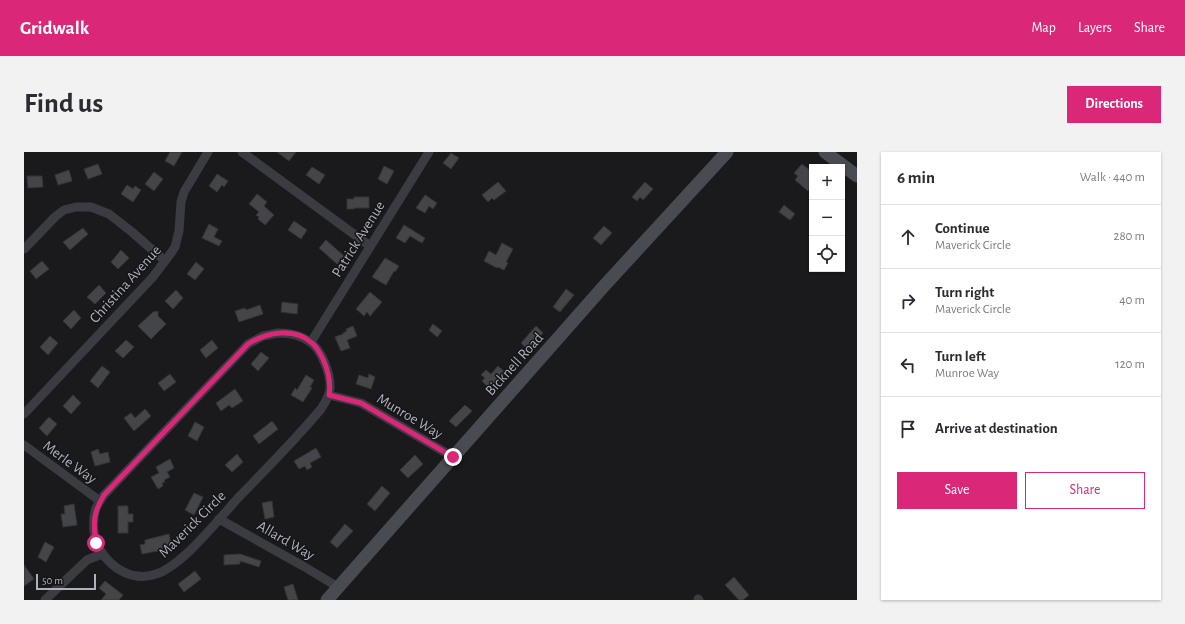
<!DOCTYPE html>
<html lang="en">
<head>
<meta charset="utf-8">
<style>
	body { margin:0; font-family:"Alegreya Sans",sans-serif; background:#f2f2f3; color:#2b2b33 }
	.controls { position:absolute; right:12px; top:12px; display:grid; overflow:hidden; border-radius:0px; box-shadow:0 1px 3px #0004 }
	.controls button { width:36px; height:36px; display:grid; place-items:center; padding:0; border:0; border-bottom:1px solid #e1e1e2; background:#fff; color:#2b2b33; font:20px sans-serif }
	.scale { position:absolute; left:12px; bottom:10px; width:60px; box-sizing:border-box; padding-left:4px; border:2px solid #acb1bc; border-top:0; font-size:11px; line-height:14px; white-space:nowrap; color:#acb1bc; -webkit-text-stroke:3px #151518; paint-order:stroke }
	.stop { position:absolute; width:12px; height:12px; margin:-9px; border:3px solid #db2777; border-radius:50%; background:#fff }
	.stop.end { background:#db2777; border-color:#fff; box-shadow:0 1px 4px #0008 }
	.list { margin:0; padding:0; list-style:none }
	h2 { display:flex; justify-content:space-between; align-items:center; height:52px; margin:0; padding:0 16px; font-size:17px }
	h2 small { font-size:13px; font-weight:400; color:#7c7c81 }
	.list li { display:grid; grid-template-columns:26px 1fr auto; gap:12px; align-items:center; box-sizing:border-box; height:64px; padding:0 16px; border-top:1px solid #e1e1e2 }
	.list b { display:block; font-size:15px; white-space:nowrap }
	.list p { margin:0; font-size:13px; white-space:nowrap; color:#7c7c81 }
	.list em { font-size:13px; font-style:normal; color:#7c7c81 }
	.actions { display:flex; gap:8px; padding:12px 16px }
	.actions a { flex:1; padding:9px 0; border:1px solid #db2777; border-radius:0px; text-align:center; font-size:14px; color:#db2777 }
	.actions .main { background:#db2777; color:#fff }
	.icon { flex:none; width:22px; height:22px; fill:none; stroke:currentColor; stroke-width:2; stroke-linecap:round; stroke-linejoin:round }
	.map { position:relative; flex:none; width:833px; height:448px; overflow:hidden; border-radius:0px }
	header { display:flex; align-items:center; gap:24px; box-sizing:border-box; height:56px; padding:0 20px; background:#db2777; color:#fff }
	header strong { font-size:19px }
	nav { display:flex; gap:22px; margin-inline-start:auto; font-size:14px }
	.intro { display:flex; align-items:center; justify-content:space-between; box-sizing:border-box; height:96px; padding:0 24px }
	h1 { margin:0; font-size:28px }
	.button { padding:10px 18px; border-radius:0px; background:#db2777; color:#fff; font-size:14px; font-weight:700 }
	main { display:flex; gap:24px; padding:0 24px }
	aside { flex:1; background:#fff; border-radius:0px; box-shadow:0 1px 3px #0004 }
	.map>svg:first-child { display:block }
	.building { fill:#444549; stroke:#343439 }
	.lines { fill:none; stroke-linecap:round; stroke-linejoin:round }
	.street { stroke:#3b3c42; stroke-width:9 }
	.secondary { stroke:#494b52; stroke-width:13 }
	.route { stroke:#db2777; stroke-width:5 }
	.labels { text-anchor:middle; stroke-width:3; stroke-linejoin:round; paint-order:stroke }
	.street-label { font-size:15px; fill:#acb1bc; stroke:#151518 }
</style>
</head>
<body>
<header>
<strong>Gridwalk</strong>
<nav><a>Map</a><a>Layers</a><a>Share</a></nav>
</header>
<div class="intro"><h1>Find us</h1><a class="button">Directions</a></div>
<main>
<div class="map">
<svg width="833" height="448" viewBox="0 0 833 448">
	<rect width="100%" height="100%" fill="#1a1a1c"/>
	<g class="building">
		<path d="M146,0H158L150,14L141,9Z"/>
		<path d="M253,0H272L265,9Z"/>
		<path d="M427,1L435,6L427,17L419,11Z"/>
		<path d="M74,12L78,22L64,27L60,17Z"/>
		<path d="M778,12L788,20V34L784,39L771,28L774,24L770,21Z"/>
		<path d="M360,14L370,19L363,32L354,27Z"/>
		<path d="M288,15L301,23L295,32L282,23Z"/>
		<path d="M45,18L48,29L34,33L31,23Z"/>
		<path d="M130,20L139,27L130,39L121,32Z"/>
		<path d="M193,22L204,29L200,35L198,33L193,40L185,34Z"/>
		<path d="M3,24H18L19,35L4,36Z"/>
		<path d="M474,30L482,39L470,48L468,46L464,50L458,43Z"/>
		<path d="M621,30L629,37L619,48L616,45L613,49L608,45Z"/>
		<path d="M103,33L109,37L111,34L117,38L109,50L97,42Z"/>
		<path d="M233,42L243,50L240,54L250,63L241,73L234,67L235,65L232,63L235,60L225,52Z"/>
		<path d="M401,43L413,51L409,57L405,54L401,61L392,56Z"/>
		<path d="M330,45H345V56H330V57H323V47H330Z"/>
		<path d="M760,53L771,62L766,68L755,60Z"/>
		<path d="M270,69L283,78L277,87L264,78Z"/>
		<path d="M185,72L194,77L190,85L198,89L195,94L178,86Z"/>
		<path d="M380,73L401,86L398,91L386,84L381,91L372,86Z"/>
		<path d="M580,74L588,81L577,93L569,86Z"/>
		<path d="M59,76L64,82L46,98L39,90Z"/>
		<path d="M302,88L320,104L313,112L295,96Z"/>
		<path d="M478,91L489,97L482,110L484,111L480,118L474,115L473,116L460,109L465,99L472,103Z"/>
		<path d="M97,98L105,106L94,117L87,110Z"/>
		<path d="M361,106L375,114L371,120L370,119L362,133L348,125Z"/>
		<path d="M18,109L25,117L12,127L6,119Z"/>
		<path d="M172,110L180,117L171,128L163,122Z"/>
		<path d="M75,133L82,141L71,152L63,145Z"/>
		<path d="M542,137L550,143L536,160L529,155Z"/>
		<path d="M152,138L159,146L149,157L141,149Z"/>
		<path d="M346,140L358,150L346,164L343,160L340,164L332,157Z"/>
		<path d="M258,150L274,152L273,162L257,160Z"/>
		<path d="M236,153L239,162L215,170L211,159L221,156L222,158Z"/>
		<path d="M50,158L57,166L47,177L39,169Z"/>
		<path d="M134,159V164L142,172L127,187L114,174L129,160Z"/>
		<path d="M409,172L418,179L413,185L405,178Z"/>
		<path d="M329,174L333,184L323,188L326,196L317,199L311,185L319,182V181L323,179L322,177Z"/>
		<path d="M512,174L519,181L504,198L497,191Z"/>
		<path d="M26,184L34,191L24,203L16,195Z"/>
		<path d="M102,188L110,195L99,206L91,199Z"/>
		<path d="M188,188L194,196L182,206L176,198Z"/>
		<path d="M237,200L245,206L234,219L227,212Z"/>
		<path d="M78,214L86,220L74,236L66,229Z"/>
		<path d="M474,214L482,221L467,238L458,229L461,226L457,223L462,218L467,222Z"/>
		<path d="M146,222L152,230L140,239L134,231Z"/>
		<path d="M345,222L351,225L347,237L332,232L335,223L344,226Z"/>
		<path d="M282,223L290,228L286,235L288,236L279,250L267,243L271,236L273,238Z"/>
		<path d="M211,237L219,249L208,256L205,253L197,259L192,251Z"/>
		<path d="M49,243L57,251L47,262L39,254Z"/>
		<path d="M441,253L448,259L432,275L425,269Z"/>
		<path d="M121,257L127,264L110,279L100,266L107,261L111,266Z"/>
		<path d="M25,265L33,272L23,284L15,276Z"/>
		<path d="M248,269L254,277L235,292L229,284Z"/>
		<path d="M171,270L180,275L173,289L164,284Z"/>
		<path d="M292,296L297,305L286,311L288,315L283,318L281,314L275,317L270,309Z"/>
		<path d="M74,297L76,302L84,300L86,310L71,314L67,300Z"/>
		<path d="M213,302L219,310L208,320L201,313Z"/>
		<path d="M391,303L399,312L384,326L376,318Z"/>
		<path d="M146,307L150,316L143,320L146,325L140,328L141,330L138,331L139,334L134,337L127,325L135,321L132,315Z"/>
		<path d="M358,334L366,341L351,359L343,352Z"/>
		<path d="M170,341L179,345L170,363L161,358Z"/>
		<path d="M248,349L250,365L241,367L238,351Z"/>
		<path d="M50,352L53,373L39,375L37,362H41L40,354Z"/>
		<path d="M94,354H104V362H109V370H104V381H94Z"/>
		<path d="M321,372L329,379L313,396L306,390Z"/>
		<path d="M145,382L147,393L138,395L139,398L118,402L116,393L121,392V388Z"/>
		<path d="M21,390L30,395L22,410L14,405Z"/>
		<path d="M216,402L237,409L235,415L216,409V412L200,413V403Z"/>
		<path d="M0,413L10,427L0,434Z"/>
		<path d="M171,419L177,427L160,440L154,432Z"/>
		<path d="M710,425L725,443L719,448H715L701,433Z"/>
		<path d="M81,429L99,443L95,448H77L82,442L75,436Z"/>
		<path d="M269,432L274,448H264L260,435Z"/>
	</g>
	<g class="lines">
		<g class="street">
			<path d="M218,0L346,94"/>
			<path d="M0,97L32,64L40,58L52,55H67L85,62L108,80L141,109"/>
			<path d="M254,181C265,181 277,183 286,190C298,198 307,223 306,237C305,245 301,251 297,257C271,288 242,317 214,346C195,367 158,414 132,422C109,430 88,417 76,398C69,388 68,368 72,356C74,352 77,347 80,343L224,192L239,184Z"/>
			<path d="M287,190L405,0"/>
			<path d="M305,243L337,251L429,305"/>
			<path d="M0,262L128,126L147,101L151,95L155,79L157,50L160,40L184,0"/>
			<path d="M0,293L76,349"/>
			<path d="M195,367L279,414L314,435"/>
			<path d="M674,447L675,448"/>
			<path d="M21,448L63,408L78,402"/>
		</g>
		<g class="secondary">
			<path d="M801,0L833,24"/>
			<path d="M303,448L580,134L703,0"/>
		</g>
	</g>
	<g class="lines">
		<path class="route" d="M72,391C69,371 69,361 80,343L224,192C243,180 270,175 288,191C293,195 296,201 299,207C304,218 307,231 305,243L337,251L429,305"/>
	</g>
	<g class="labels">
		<g class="street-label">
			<text transform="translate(334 87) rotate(-58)" y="5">Patrick Avenue</text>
			<text transform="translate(101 132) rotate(-48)" y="5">Christina Avenue</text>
			<text transform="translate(490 212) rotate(-48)" y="5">Bicknell Road</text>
			<text transform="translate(386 264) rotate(31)" y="5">Munroe Way</text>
			<text transform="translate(46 310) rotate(36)" y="5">Merle Way</text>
			<text transform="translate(168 372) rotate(-45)" y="5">Maverick Circle</text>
			<text transform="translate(262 388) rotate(30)" y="5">Allard Way</text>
		</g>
	</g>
</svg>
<div class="controls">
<button>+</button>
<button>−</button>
<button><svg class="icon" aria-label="locate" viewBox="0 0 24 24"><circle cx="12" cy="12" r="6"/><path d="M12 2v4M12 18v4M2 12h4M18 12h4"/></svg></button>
</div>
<div class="scale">50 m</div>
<div class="stop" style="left:72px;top:391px"></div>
<div class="stop end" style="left:429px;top:305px"></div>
</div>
<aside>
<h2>6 min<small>Walk · 440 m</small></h2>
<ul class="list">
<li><svg class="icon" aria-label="ahead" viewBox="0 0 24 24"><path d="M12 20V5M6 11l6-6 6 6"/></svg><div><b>Continue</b><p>Maverick Circle</p></div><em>280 m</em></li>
<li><svg class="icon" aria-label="right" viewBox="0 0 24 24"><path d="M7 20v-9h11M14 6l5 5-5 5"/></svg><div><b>Turn right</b><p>Maverick Circle</p></div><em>40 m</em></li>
<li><svg class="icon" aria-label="left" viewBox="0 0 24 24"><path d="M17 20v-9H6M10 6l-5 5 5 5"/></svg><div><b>Turn left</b><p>Munroe Way</p></div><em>120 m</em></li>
<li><svg class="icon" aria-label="arrive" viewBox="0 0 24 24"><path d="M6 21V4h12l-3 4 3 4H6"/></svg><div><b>Arrive at destination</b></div></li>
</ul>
<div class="actions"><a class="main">Save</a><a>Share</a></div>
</aside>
</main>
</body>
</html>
